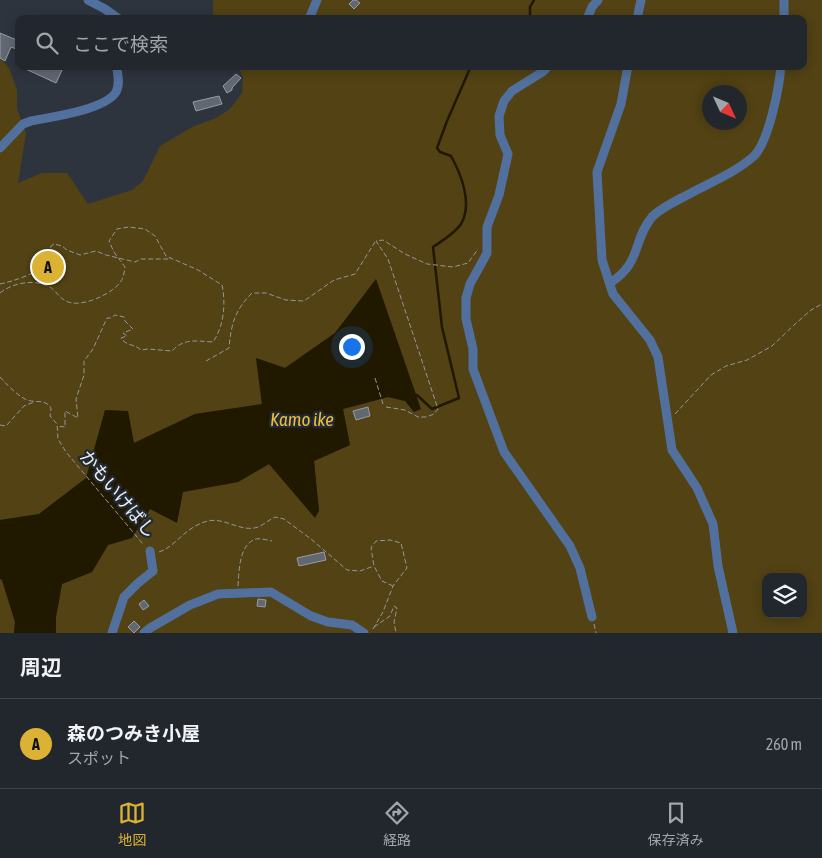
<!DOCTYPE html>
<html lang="ja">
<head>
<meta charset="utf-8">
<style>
	body { margin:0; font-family:"Asap Condensed","Noto Sans JP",sans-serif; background:#2e333a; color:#f1f3f6 }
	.controls { position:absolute; right:15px; bottom:15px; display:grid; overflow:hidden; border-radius:10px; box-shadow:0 2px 12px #0003 }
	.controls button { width:45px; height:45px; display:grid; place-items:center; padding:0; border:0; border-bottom:1px solid #3f444a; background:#22272e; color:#f1f3f6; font:25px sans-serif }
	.compass { position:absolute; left:702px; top:85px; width:45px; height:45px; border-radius:50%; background:#22272e; box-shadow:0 2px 12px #0003; rotate:134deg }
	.you { position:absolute; left:351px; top:346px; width:18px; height:18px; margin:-12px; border:4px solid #fff; border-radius:50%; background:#1a73e8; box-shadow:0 0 0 8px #1a73e833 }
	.badge { display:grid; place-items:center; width:32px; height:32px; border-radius:50%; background:#dbb233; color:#111; font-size:16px; font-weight:700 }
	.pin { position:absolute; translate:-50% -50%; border:2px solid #fff; box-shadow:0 1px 5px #0006 }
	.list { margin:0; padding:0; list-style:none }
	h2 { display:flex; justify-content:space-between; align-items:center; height:65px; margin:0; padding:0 20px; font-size:21px }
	h2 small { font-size:16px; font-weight:400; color:#a2a5aa }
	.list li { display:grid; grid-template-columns:32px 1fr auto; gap:15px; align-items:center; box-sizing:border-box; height:90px; padding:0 20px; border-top:1px solid #3f444a }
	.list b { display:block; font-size:19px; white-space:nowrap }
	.list p { margin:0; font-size:16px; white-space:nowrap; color:#a2a5aa }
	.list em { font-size:16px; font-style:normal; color:#a2a5aa }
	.icon { flex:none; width:28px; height:28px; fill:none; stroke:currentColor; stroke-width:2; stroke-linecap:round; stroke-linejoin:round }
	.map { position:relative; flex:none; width:822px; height:633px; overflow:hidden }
	.search { position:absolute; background:#22272e; box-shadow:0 2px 12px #0003; left:15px; right:15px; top:15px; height:55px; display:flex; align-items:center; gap:12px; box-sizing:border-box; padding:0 18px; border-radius:10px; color:#a2a5aa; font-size:19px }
	.sheet { height:155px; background:#22272e }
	nav { display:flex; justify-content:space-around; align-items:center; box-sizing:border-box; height:70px; border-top:1px solid #3f444a; background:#22272e; font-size:14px; color:#a2a5aa }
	nav a { display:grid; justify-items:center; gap:2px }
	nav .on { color:#dbb233 }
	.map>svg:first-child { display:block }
	.green { fill:#524214; fill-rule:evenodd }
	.water { fill:#211800 }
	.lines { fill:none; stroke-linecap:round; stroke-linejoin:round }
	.stream { stroke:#211800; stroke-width:2.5 }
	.building { fill:#626872; stroke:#969da8 }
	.path { stroke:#92979e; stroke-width:1; stroke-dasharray:5 2.5; stroke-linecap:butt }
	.minor { stroke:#52709d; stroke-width:9 }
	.labels { text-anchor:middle; stroke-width:4.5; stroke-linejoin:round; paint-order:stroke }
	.street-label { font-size:18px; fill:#ecf0f6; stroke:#242a32 }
	.water-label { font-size:19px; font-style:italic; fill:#e9bf42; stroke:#242a32 }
</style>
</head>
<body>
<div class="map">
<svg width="822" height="633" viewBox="0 0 822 633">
	<rect width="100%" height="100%" fill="#2e343d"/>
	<g class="green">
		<path d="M213,0H822V633H56V617L62,584L92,572L108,545L132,538L150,508L183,492L238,482L269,464L319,511L314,461L350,445L343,409L388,397L405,401L414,412L376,279L335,333L285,368L256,359L262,404L195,414L134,443L39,514L0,520V58L9,68L17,90V109L26,133L18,183L42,173H67L88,204L132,190L143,181L160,146L192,127L216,118L230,109L242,93L243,77L238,66H803V19H213ZM710,92H740V122H710ZM766,577H803V614H766Z"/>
		<path d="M0,579L2,580L15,622L14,633H0Z"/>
	</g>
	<path class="water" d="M376,279L421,409L414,412L405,401L388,397L343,409L350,445L314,461L319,511L315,518L269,464L238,482L183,492L177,523L150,509L132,538L108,545L92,572L62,584L56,617V633H14L15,622L2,580L0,579V520L39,514L86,478L105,410L128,411L134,443L195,414L262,404L256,358L285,368L335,333Z"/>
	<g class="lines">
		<g class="stream">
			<path d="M530,19V7L534,0"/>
			<path d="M414,395H417L432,409L459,398L442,327L433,247C442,241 455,233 461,224C473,204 461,174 451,156L440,152L437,148L447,121L471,66"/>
		</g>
	</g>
	<g class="building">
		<path d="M353,0H356L360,3L354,9L349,4Z"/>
		<path d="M0,33L19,41V50L11,47L5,61L0,58Z"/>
		<path d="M19,66H64L56,83Z"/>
		<path d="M236,74L241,78L232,88V90L227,93L223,86Z"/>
		<path d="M219,96L222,104L196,111L193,102Z"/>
		<path d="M368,407L370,416L356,420L353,411Z"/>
		<path d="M324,552L326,560L299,566L297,558Z"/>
		<path d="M258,599L266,600L265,607L257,606Z"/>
		<path d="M144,600L149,606L143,610L139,604Z"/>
		<path d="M134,621L140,627L134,633L128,627Z"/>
	</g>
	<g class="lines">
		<g class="path">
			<path d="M0,284C14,281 44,272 49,258C50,254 50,250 51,246L54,244L62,246L67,250L80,255L96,251L106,255L135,262L141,259H171"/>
			<path d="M0,293C12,283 33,279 48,286C55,289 59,298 66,301C80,309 113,294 121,281C124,277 124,272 125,267L114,252L109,241L117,229L129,227L145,229L155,236L166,256L198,270L222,285C226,304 224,326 213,342C196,341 184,338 172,351L148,349L141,350C135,344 126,346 121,338L127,336L123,333L133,329L125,321L124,317L115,315L111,318H107L93,349L84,361V375L76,399L78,418L65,411V427L57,426"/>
			<path d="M206,361L229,348C231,324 235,310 252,293H266L286,300L304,301L334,280L355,274L375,242"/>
			<path d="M0,377C7,385 16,394 25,399C34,404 45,398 51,408L50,416L57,424L58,439L66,452L143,544"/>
			<path d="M375,378L383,404"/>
			<path d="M386,407L405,410L418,417H426L434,414L438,409L388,259L376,241L383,240L405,254L427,264L453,267L468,263L478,249"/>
			<path d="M675,414L711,375L726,366L747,360L772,346L794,325L811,310L822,304"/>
			<path d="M0,425L6,426L24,406L34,402"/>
			<path d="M159,552C177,546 184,527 208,521C225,517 241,533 258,527C263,525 269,520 275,517L284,519L311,539L347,570L360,571L374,566"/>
			<path d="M238,586C239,571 239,544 256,539C260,538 267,540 272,541"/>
			<path d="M594,624L596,633"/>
			<path d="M374,627L390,616L394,606L397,608L394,622L396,633"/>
			<path d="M373,629L383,612L393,586L407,568L401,543L390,540L376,541L371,548L374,566L382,581L393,586"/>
		</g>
		<g class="minor">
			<path d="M88,0L105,9L119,19"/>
			<path d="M309,19L317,0"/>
			<path d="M587,19L592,7L598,0"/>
			<path d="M637,19L641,0"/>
			<path d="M784,19V0"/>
			<path d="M548,66L544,71L512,91L504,101L499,116L500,135L508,154L499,195L487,227V253L470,284L466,298V319L473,349V369L504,452L570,546L580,568L592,617"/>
			<path d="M628,66L621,104L597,172L602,260L613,294L650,340L658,357L672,450L697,488L713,524L718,566L733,633"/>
			<path d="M0,148L23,124L31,121C51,117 105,110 116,92C120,85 118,76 117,69L119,66"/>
			<path d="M610,283C642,263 632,241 652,217C660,208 680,199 691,193C712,182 736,172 754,156C769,141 779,88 781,66"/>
			<path d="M112,633L124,597L138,583L153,571L150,551"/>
			<path d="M144,633L150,628L190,605L218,594L271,592L311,616L328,622L352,625L364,633"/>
		</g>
	</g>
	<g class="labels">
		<g class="street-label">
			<text transform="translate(118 494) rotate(50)" y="6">かもいけばし</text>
		</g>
		<g class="water-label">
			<text x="302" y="426">Kamo ike</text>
		</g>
	</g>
</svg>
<div class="controls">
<button><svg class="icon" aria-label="layers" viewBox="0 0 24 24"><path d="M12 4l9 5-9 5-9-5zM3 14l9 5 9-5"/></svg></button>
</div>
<svg class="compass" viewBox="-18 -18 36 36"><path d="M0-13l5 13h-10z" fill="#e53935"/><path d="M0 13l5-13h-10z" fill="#a2a5aa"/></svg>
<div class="you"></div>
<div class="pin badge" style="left:48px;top:267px">A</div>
<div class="search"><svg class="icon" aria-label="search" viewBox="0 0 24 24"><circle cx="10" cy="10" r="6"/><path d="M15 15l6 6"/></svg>ここで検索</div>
</div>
<section class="sheet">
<h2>周辺<small></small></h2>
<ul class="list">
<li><span class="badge">A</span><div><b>森のつみき小屋</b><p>スポット</p></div><em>260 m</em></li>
</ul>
</section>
<nav>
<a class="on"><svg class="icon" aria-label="map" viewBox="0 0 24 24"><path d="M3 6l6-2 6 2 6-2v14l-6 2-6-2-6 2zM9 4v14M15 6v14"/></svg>地図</a>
<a><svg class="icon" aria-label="directions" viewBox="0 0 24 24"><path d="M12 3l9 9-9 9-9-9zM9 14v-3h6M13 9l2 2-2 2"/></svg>経路</a>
<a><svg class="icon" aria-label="saved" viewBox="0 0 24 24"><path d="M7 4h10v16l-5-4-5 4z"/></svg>保存済み</a>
</nav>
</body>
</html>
